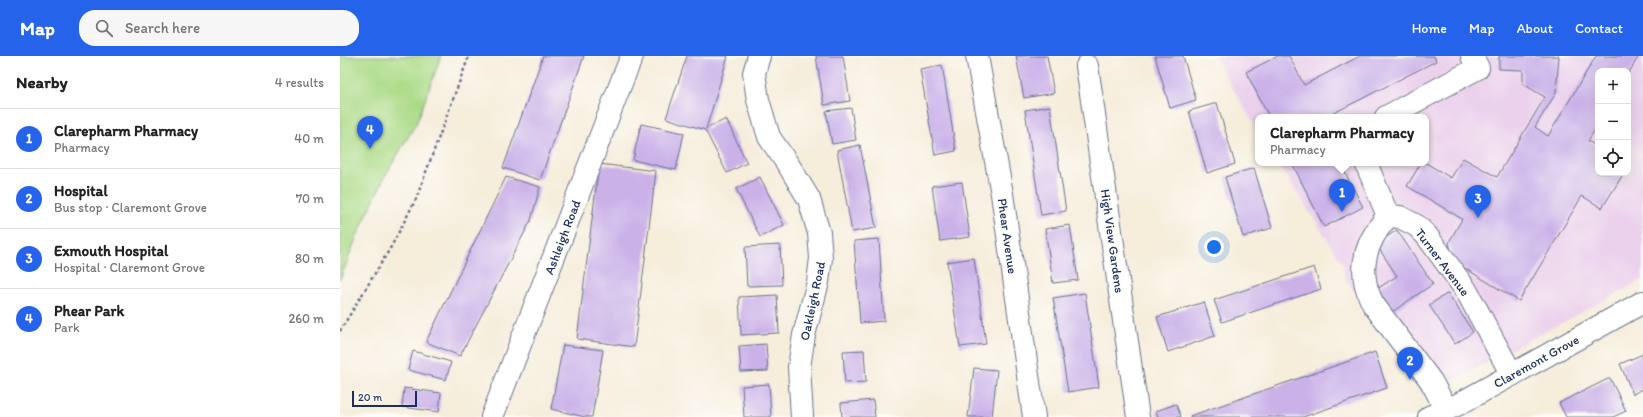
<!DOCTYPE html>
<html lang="en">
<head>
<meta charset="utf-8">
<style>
	body { margin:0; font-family:Itim,sans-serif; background:#f6f6f6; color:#222 }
	.controls { position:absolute; right:12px; top:12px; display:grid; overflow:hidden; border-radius:8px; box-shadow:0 4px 16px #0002 }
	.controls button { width:36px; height:36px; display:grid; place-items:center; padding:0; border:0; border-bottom:1px solid #e0e0e0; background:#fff; color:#222; font:20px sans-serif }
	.scale { position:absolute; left:12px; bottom:10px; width:65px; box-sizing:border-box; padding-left:4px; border:2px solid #1b2f5e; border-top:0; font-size:11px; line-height:14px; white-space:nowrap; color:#1b2f5e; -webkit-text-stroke:3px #fdfcf7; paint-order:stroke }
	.you { position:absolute; left:874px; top:191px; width:14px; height:14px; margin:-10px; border:3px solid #fff; border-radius:50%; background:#1a73e8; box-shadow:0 0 0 6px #1a73e833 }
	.badge { display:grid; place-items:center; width:26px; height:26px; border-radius:50%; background:#2563eb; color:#fff; font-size:13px; font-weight:700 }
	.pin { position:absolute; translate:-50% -33px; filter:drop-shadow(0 1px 2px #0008) }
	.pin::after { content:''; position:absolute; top:21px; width:14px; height:12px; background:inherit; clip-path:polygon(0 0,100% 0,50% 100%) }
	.popup { position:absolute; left:915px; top:58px; width:174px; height:52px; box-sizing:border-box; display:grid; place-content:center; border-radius:8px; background:#fff; filter:drop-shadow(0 1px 3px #0005); font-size:13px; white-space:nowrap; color:#767676 }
	.popup b { font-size:15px; color:#222 }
	.popup::after { content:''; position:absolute; left:50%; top:100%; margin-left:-8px; border:8px solid transparent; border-top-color:#fff }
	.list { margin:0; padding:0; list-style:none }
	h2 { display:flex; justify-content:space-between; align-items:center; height:52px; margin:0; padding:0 16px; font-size:17px }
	h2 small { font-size:13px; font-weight:400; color:#767676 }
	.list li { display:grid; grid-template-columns:26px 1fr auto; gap:12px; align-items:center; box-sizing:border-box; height:60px; padding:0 16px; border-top:1px solid #e0e0e0 }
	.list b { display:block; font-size:15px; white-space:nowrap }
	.list p { margin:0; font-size:13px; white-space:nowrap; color:#767676 }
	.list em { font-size:13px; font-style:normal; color:#767676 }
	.icon { flex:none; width:22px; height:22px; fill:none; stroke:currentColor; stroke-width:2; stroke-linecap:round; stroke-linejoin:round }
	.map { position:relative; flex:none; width:1303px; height:361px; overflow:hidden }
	header { display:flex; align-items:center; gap:24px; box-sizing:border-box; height:56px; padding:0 20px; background:#2563eb; color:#fff }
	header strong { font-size:19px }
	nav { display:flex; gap:22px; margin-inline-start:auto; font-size:14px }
	.search { width:280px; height:36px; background:#f6f6f6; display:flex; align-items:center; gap:10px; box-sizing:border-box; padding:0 14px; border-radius:16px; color:#767676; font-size:15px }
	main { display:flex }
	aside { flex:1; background:#fff }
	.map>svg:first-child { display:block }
	.built { fill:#ebd1ec; fill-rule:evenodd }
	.green { fill:#acdb88; stroke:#648573 }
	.building { fill:#cab2e9 }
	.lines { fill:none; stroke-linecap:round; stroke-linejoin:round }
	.minor-casing { stroke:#68728a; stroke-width:24 }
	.path { stroke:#68728a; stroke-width:2.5; stroke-dasharray:3 3; stroke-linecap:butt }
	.minor { stroke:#fff; stroke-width:22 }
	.labels { text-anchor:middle; stroke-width:4; stroke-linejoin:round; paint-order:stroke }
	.street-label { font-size:13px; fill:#1b2f5e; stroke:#fdfcf7 }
</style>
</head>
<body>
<header>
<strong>Map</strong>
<div class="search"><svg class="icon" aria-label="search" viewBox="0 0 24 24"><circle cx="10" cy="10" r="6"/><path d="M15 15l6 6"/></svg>Search here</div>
<nav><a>Home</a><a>Map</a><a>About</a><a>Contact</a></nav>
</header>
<main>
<aside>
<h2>Nearby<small>4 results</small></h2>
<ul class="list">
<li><span class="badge">1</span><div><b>Clarepharm Pharmacy</b><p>Pharmacy</p></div><em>40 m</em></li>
<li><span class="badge">2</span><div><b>Hospital</b><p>Bus stop · Claremont Grove</p></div><em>70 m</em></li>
<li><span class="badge">3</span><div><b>Exmouth Hospital</b><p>Hospital · Claremont Grove</p></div><em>80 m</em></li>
<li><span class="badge">4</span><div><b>Phear Park</b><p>Park</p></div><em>260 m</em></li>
</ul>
</aside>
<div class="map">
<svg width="1303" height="361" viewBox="0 0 1303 361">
	<rect width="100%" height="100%" fill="#fdfcf7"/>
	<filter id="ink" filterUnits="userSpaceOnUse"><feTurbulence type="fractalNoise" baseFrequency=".025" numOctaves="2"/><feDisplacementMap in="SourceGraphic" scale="8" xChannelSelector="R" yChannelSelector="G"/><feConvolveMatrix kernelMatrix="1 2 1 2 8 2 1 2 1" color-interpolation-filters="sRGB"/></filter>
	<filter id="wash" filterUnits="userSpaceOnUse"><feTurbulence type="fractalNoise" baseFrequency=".012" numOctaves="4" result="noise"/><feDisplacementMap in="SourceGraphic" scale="16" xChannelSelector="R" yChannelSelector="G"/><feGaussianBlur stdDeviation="0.9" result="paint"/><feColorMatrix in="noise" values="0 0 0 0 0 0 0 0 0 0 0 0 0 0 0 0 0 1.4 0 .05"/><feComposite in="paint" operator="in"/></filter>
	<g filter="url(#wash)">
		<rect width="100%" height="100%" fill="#f6eddb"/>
		<path class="built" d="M874,0H1303V224L1083,340L1004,220L1003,208L938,107H1086V61H918V76ZM1258,15H1288V117H1258Z"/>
		<path class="green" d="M0,0H101L77,66L45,120L17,180L0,224Z"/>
		<g id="blocks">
			<g class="building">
				<path d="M203,0H244L200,124L163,112Z"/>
				<path d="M347,0H388L366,73L386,63L407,107L387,117L365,74L326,62Z"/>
				<path d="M476,0H503L510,45L484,49Z"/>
				<path d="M676,0H707L714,37L684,42Z"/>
				<path d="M815,0H843L856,44L830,52Z"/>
				<path d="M938,0H949L964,29L1020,0H1094L1096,5L986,61H929L906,16Z"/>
				<path d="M1159,0H1219L1216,37L1195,71L1208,80L1256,0H1299L1288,18V15H1258V68L1248,85L1258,91V117H1284L1262,152L1242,140L1179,245L1113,205L1109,186L1122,163L1067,130L1081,107H1086L1111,122L1123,102L1157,121L1205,41L1183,28V14L1159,13Z"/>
				<path d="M602,9L616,95L595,99L580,13Z"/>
				<path d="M877,47L895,108L867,117L849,55Z"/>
				<path d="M710,50L726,155L701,159L685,54Z"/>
				<path d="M511,52L516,84L492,88L486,55Z"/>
				<path d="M301,68L344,77L336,114L293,104Z"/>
				<path d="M520,89L536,172L512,176L497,94Z"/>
				<path d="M952,107H1000L1023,151L984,171Z"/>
				<path d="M259,108L316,115L294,291L237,283Z"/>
				<path d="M914,112L932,172L903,181L885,121Z"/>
				<path d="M166,121L200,131L191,164L120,300L86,286Z"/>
				<path d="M420,121L444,169L420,181L396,133Z"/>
				<path d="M622,126L630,181L600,185L592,130Z"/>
				<path d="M730,169L738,224L713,227L705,173Z"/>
				<path d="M1057,174L1093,228L1052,256L1037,233L1057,220L1036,188Z"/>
				<path d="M539,183L544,265L520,267L514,185Z"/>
				<path d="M440,189L442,229L407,230L405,191Z"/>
				<path d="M634,202L646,288L620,291L607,206Z"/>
				<path d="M974,211L981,233L882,266L874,244Z"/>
				<path d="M745,237L759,331L728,336L713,242Z"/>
				<path d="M1108,237L1133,276L1115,288L1089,249Z"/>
				<path d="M437,239L439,277L401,279L399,241Z"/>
				<path d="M864,246L875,280L828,296L817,261Z"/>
				<path d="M426,288L428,315L401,316L399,290Z"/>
				<path d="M223,289L263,294L252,361H245L211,353Z"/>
				<path d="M524,294L526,326L505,327L503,295Z"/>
				<path d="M73,295L111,306L106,324L68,314Z"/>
				<path d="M1035,296L1047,332L963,361H850V360Z"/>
				<path d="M1303,298V333L1293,338L1280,308Z"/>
				<path d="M634,312L657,314L652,361H628Z"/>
				<path d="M1270,322L1286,355L1273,361H1226L1219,347Z"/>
				<path d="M429,328L431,361H404L402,330Z"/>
				<path d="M64,332L101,337L99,356L62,351Z"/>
				<path d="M533,344L535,361H502L501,347Z"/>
				<path d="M836,348L841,361H818L816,355Z"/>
			</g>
		</g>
	</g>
	<g filter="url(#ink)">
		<use href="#blocks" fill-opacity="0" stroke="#68728a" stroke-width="1"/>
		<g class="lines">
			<g class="minor-casing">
				<g id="minor">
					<path d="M419,0L414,17L418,44L429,81L449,110L469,143L479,177L481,202L478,226L464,279L459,311L462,361"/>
					<path d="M637,0L662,138L694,361"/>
					<path d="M747,10L798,361"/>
					<path d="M1046,61L1138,12L1132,0"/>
					<path d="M1026,107L1048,160"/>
					<path d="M1106,353L1091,325L1033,248C1016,215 1025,186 1048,160L1060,161L1077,170L1087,180L1126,234L1172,319"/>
					<path d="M152,361L283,22L292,0"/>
					<path d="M1089,361L1119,348L1303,246"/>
				</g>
			</g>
			<path class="path" d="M0,275L51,191L76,143L129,0"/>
			<use href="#minor" class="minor"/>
		</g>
	</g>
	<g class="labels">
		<g class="street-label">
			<text transform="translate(668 180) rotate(82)" y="5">Phear Avenue</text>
			<text transform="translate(222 181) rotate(-69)" y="5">Ashleigh Road</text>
			<text transform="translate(773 185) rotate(82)" y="5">High View Gardens</text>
			<text transform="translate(1103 206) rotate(53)" y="5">Turner Avenue</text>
			<text transform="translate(472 245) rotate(-78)" y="5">Oakleigh Road</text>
			<text transform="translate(1196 305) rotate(-29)" y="5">Claremont Grove</text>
		</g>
	</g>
</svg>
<div class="controls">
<button>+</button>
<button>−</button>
<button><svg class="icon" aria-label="locate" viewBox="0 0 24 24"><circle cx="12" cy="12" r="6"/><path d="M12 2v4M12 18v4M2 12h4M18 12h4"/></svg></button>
</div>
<div class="scale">20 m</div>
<div class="you"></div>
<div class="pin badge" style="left:1002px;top:156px">1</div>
<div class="popup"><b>Clarepharm Pharmacy</b>Pharmacy</div>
<div class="pin badge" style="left:1070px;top:324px">2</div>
<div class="pin badge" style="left:1138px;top:162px">3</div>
<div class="pin badge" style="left:30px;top:93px">4</div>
</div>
</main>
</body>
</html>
